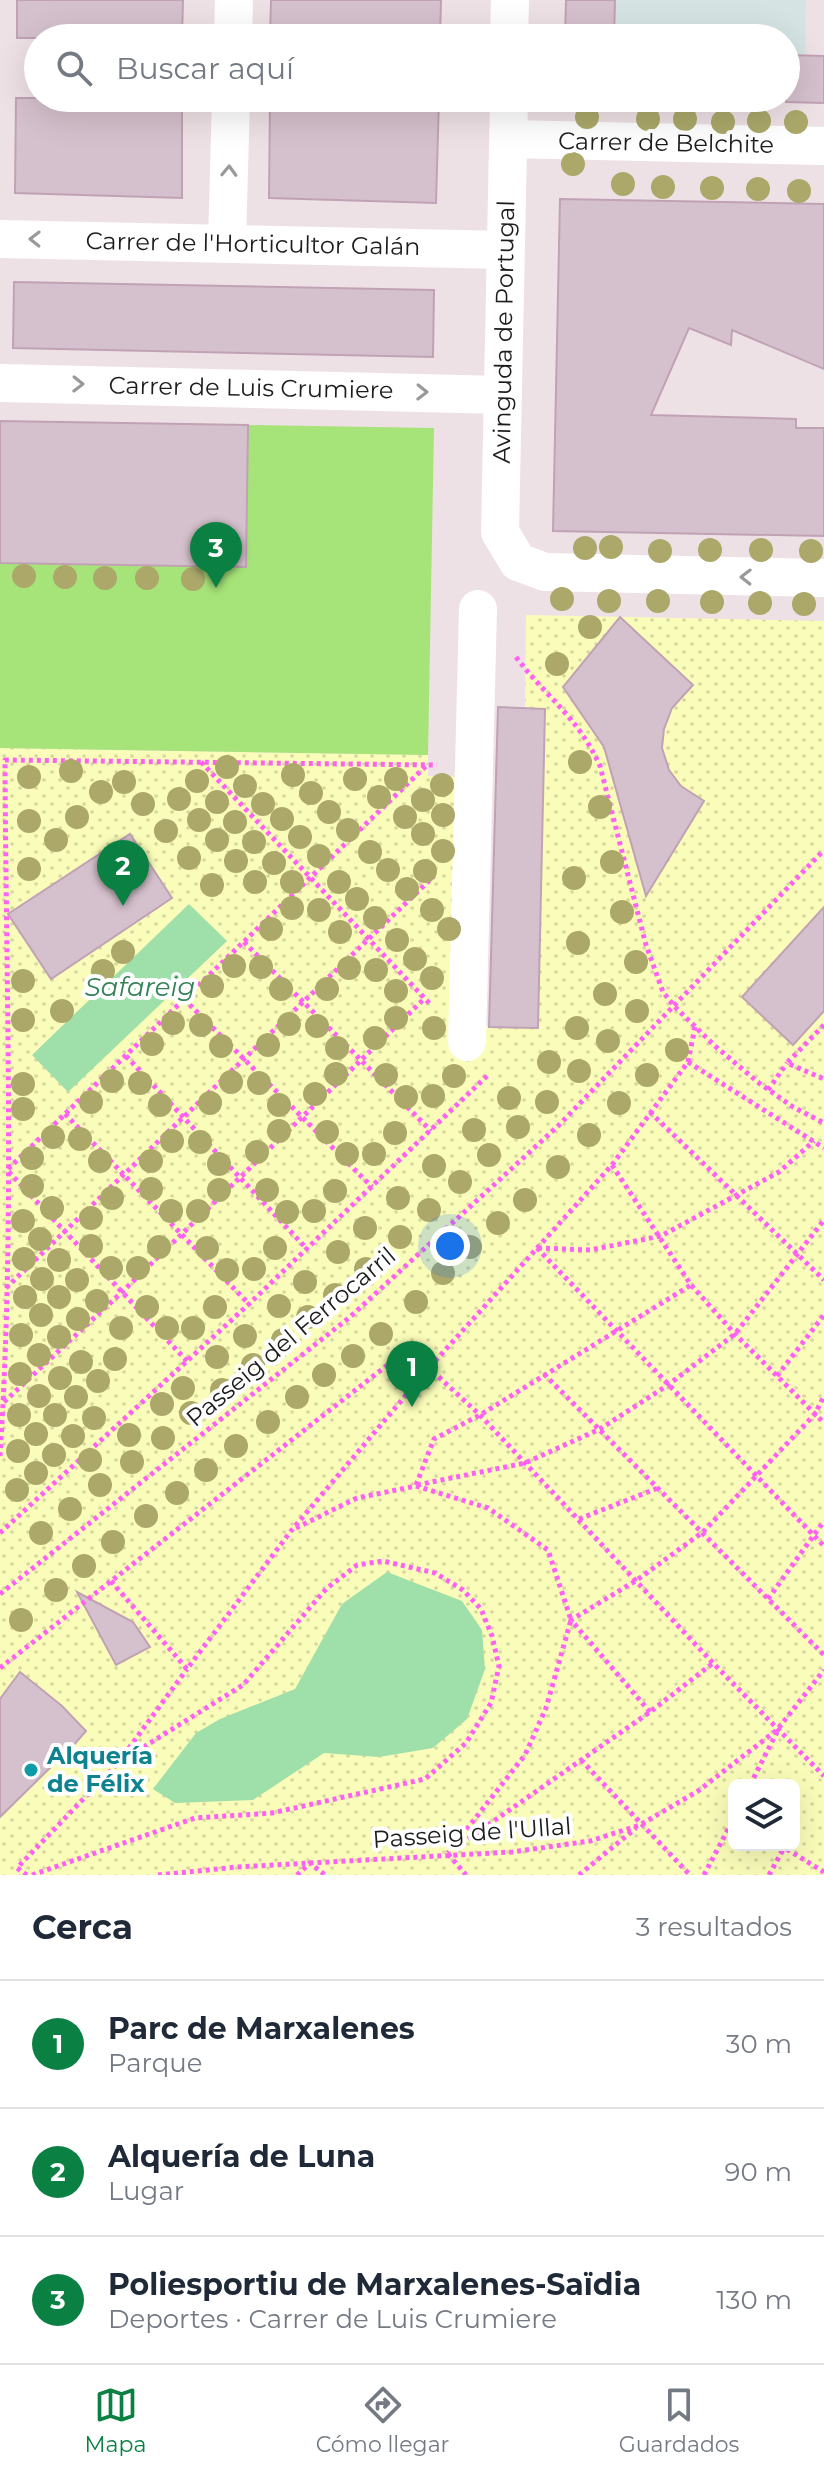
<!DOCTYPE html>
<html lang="es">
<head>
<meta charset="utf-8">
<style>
	body { margin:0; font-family:Montserrat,sans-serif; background:#f6f6f7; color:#1f2937 }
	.controls { position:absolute; right:24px; bottom:24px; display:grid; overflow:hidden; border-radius:12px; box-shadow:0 8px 32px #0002 }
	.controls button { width:72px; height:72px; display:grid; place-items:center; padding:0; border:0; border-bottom:2px solid #e0e1e3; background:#fff; color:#1f2937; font:40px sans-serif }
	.you { position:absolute; left:450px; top:1246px; width:28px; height:28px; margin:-20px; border:6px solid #fff; border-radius:50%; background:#1a73e8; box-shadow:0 0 0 12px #1a73e833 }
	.badge { display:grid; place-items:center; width:52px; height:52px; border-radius:50%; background:#0b8043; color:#fff; font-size:26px; font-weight:700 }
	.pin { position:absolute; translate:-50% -66px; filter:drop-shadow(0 2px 4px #0008) }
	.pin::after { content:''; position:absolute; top:42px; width:28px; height:24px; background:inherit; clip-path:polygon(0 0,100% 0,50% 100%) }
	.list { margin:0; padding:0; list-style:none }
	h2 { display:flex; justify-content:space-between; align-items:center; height:104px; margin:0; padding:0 32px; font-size:34px }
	h2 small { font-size:26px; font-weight:400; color:#747a83 }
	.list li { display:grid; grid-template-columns:52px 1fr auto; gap:24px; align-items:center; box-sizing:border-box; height:128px; padding:0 32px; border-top:2px solid #e0e1e3 }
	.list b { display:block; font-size:30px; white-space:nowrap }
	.list p { margin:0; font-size:26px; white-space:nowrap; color:#747a83 }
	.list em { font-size:26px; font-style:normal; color:#747a83 }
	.icon { flex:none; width:44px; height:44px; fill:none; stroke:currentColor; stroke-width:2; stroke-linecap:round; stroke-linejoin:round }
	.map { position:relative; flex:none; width:824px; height:1875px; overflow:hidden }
	.search { position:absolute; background:#fff; box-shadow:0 8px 32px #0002; left:24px; right:24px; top:24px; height:88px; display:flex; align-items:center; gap:20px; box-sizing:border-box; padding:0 28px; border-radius:44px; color:#747a83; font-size:30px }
	.sheet { height:488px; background:#fff }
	nav { display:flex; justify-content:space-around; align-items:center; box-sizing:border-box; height:112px; border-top:2px solid #e0e1e3; background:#fff; font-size:22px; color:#747a83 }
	nav a { display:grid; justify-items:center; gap:4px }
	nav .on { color:#0b8043 }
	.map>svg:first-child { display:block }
	.park { fill:url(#park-dots); fill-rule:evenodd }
	.pitch { fill:#a6e379 }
	.plaza { fill:#d5e4e3 }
	.water { fill:#9edfaa }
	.building { fill:#d5c1cd; stroke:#c1a2b4; stroke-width:2 }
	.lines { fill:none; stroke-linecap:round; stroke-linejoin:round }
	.path { stroke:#ff61f5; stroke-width:5; stroke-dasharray:4 4; stroke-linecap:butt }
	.street { stroke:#fff; stroke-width:38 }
	.tree { fill:#aba86a }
	.oneway { stroke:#999 }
	.culture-dot { fill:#0f9aa8; stroke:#fff; stroke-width:3 }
	.labels { text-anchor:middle; stroke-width:8; stroke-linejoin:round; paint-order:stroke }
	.street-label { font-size:24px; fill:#1c1c1c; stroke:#fff }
	.culture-label { font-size:24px; font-weight:bold; fill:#0d838f; stroke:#fff; text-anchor:start }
	.water-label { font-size:26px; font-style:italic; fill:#348158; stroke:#fff }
</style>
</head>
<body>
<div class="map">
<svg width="824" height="1875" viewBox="0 0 824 1875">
	<defs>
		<pattern id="park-dots" width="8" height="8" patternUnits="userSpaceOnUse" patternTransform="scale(2)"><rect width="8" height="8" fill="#fafdb9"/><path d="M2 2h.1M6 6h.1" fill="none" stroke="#d6d89e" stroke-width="1.8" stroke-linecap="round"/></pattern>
	</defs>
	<rect width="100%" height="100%" fill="#eee1e6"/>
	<path class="park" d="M526,615L824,621V1875H0V748L428,755V776L455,777L451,1008L472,1026L538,1028L545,709L525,707ZM734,1785H794V1845H734Z"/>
	<path class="pitch" d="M0,421L434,428L428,755L0,748Z"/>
	<path class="plaza" d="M615,0H806L805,55H786V38H626L614,26Z"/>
	<g class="water">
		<path d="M189,904L227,941L68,1092L32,1055Z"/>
		<path d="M387,1572L462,1601L482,1630L485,1669L467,1719L433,1748L379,1757L324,1753L253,1800L175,1803L153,1789L196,1733L220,1719L295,1689L342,1604Z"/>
	</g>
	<g class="building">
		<path d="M17,0H183L182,38H17Z"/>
		<path d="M271,0H441L440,38H270Z"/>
		<path d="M566,0H615L614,38H565Z"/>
		<path d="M786,55L824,56V103L786,102Z"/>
		<path d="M16,98H182V198L15,193Z"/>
		<path d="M270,98H439L436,203L269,198Z"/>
		<path d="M560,199L824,204V369L732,330L731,345L689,328L651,415L796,419V428H824V536L553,531Z"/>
		<path d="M14,282L434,290L433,357L13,348Z"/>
		<path d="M0,421L248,425L246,567L0,563Z"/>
		<path d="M620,617L693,685L672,708L664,729L662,748L669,770L681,786L704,801L646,896L604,747L563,687Z"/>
		<path d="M498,707L545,709L538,1028L489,1027Z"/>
		<path d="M130,834L172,898L51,979L8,914Z"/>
		<path d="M824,907V1011L793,1045L742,997Z"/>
		<path d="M77,1592L133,1622L150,1647L116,1665Z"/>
		<path d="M20,1672L62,1706L86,1731L58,1763L56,1762L0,1817V1699Z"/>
	</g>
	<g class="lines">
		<g class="path">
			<path d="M516,657C546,697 578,717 600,766L646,945L663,992L675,1007L715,1046L759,1083L793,1107L824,1123"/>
			<path d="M201,762L430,1004"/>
			<path d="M244,942L431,1131"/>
			<path d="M184,999L372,1187"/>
			<path d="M824,1025L787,1063L824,1079"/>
			<path d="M126,1056L307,1249"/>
			<path d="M688,1062L824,1148"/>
			<path d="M768,1090L787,1063"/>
			<path d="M650,1112L824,1280"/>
			<path d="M65,1114L249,1304"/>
			<path d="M612,1165L691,1285L735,1334L824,1423"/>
			<path d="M537,1248L824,1546"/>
			<path d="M538,1248L590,1250L661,1236L779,1172L814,1141"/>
			<path d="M6,1288L434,876"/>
			<path d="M187,1361L7,1170L426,766"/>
			<path d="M544,1374L824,1655"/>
			<path d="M777,1376L824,1315"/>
			<path d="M4,1402L122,1292L425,998"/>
			<path d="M0,1456C15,1225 6,992 5,760L437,765"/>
			<path d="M416,1485L434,1439L480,1415L691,1285"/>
			<path d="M417,1485L525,1463L600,1429L668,1385L735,1334L824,1220"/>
			<path d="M579,1519L658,1488"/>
			<path d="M296,1528L357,1498L416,1486L488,1508L548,1550L571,1620L546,1708L525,1755L448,1853"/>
			<path d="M0,1533L249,1304L489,1074"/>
			<path d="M111,1581L187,1669L291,1531L429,1368L612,1165L688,1062L695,1027"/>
			<path d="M0,1594L350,1317L558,1126L824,850"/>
			<path d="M768,1599L824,1521"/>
			<path d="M0,1668L399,1356L429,1368L480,1415L713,1663L824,1776"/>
			<path d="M650,1712L571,1620L637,1580L703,1532L815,1414L824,1396"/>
			<path d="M581,1760L690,1875"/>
			<path d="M750,1785L777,1732"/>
			<path d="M780,1845L824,1872"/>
			<path d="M455,1848L650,1712L713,1663"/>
			<path d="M448,1854L466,1875"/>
			<path d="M27,1875L17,1868L118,1763L187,1669"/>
			<path d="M32,1875L195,1818L272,1813L425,1779L466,1743L491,1703L499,1666L492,1636L481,1609L463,1590L435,1573L383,1561L357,1565L326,1589L243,1685L118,1763"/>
			<path d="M158,1875L237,1867L512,1852L590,1841L640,1825L698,1791L777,1730L824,1670"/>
			<path d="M297,1875L310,1863L325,1875"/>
			<path d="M579,1875L636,1828"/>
			<path d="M704,1875L734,1818"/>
			<path d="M769,1875L784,1848"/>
		</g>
		<g class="street">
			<path d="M233,38L234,0"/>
			<path d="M509,38L510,0"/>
			<path d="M509,98L500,532L518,562L545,572L824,578"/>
			<path d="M509,139L824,146"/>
			<path d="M0,239L505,250"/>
			<path d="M227,243L231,98"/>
			<path d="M0,383L502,395"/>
			<path d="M467,1042L478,609"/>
		</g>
	</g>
	<g class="tree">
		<circle cx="587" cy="117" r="12"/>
		<circle cx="648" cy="119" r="12"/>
		<circle cx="685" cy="119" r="12"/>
		<circle cx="759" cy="121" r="12"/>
		<circle cx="723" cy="122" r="12"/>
		<circle cx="796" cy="122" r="12"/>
		<circle cx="573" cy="164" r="12"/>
		<circle cx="623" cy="184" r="12"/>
		<circle cx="663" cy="187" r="12"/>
		<circle cx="712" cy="188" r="12"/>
		<circle cx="758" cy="189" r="12"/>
		<circle cx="799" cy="191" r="12"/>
		<circle cx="611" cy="547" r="12"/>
		<circle cx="585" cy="548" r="12"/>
		<circle cx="710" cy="550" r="12"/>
		<circle cx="761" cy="550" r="12"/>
		<circle cx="660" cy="551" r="12"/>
		<circle cx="811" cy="551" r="12"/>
		<circle cx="24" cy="576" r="12"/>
		<circle cx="65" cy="577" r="12"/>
		<circle cx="105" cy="578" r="12"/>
		<circle cx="147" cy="578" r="12"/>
		<circle cx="193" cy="579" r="12"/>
		<circle cx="562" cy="599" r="12"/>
		<circle cx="609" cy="601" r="12"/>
		<circle cx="658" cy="601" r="12"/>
		<circle cx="712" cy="602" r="12"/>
		<circle cx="760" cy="603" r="12"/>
		<circle cx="804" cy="604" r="12"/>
		<circle cx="590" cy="627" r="12"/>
		<circle cx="557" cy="664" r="12"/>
		<circle cx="580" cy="762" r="12"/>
		<circle cx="227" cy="767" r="12"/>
		<circle cx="71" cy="771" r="12"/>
		<circle cx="293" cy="775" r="12"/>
		<circle cx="29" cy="777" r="12"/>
		<circle cx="355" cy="779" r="12"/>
		<circle cx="396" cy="779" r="12"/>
		<circle cx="197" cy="781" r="12"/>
		<circle cx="124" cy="782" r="12"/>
		<circle cx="442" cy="785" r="12"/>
		<circle cx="245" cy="786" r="12"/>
		<circle cx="101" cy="792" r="12"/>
		<circle cx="311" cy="793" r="12"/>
		<circle cx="379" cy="797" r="12"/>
		<circle cx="179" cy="799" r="12"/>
		<circle cx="423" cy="800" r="12"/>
		<circle cx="217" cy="802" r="12"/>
		<circle cx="143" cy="804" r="12"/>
		<circle cx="263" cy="804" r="12"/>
		<circle cx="600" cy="807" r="12"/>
		<circle cx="329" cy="812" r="12"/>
		<circle cx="443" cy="815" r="12"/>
		<circle cx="77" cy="817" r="12"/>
		<circle cx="405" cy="817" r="12"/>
		<circle cx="282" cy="819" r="12"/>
		<circle cx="199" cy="820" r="12"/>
		<circle cx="29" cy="821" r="12"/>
		<circle cx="235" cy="822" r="12"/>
		<circle cx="348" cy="830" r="12"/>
		<circle cx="166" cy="831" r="12"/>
		<circle cx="423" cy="834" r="12"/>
		<circle cx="300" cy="837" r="12"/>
		<circle cx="56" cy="840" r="12"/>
		<circle cx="217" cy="840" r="12"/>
		<circle cx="254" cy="842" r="12"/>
		<circle cx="443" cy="851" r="12"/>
		<circle cx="370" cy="852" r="12"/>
		<circle cx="319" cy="856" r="12"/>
		<circle cx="189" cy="858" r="12"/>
		<circle cx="236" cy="861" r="12"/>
		<circle cx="612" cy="862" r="12"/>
		<circle cx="274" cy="863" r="12"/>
		<circle cx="29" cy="869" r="12"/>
		<circle cx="388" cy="870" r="12"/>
		<circle cx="425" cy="871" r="12"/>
		<circle cx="574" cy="878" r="12"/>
		<circle cx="255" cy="882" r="12"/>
		<circle cx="292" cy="882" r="12"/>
		<circle cx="339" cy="882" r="12"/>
		<circle cx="212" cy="885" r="12"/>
		<circle cx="407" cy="889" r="12"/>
		<circle cx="357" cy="899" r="12"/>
		<circle cx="292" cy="908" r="12"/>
		<circle cx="319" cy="910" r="12"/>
		<circle cx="432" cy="910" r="12"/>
		<circle cx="622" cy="912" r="12"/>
		<circle cx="375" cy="918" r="12"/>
		<circle cx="271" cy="929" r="12"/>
		<circle cx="449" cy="929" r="12"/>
		<circle cx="340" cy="932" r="12"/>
		<circle cx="397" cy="940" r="12"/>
		<circle cx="578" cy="943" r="12"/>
		<circle cx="123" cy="952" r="12"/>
		<circle cx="415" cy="959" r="12"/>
		<circle cx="636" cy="962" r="12"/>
		<circle cx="234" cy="966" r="12"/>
		<circle cx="261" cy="967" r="12"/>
		<circle cx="349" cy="968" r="12"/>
		<circle cx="376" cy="970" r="12"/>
		<circle cx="103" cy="971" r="12"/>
		<circle cx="432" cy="978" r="12"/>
		<circle cx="23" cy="981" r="12"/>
		<circle cx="212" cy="986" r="12"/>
		<circle cx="281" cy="989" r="12"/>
		<circle cx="327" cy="989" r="12"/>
		<circle cx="396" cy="991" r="12"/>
		<circle cx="605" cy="994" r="12"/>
		<circle cx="62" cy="1011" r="12"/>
		<circle cx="637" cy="1011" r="12"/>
		<circle cx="396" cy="1018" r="12"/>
		<circle cx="23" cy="1020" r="12"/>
		<circle cx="173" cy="1023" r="12"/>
		<circle cx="289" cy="1024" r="12"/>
		<circle cx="201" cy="1025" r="12"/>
		<circle cx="317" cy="1026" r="12"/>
		<circle cx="434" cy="1028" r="12"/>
		<circle cx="577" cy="1028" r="12"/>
		<circle cx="375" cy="1038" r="12"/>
		<circle cx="608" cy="1041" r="12"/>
		<circle cx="152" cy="1044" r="12"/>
		<circle cx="268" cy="1045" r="12"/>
		<circle cx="221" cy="1046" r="12"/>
		<circle cx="337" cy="1048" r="12"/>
		<circle cx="677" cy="1050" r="12"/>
		<circle cx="549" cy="1062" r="12"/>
		<circle cx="579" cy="1071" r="12"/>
		<circle cx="336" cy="1074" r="12"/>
		<circle cx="386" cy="1075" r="12"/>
		<circle cx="647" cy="1075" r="12"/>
		<circle cx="454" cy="1076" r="12"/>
		<circle cx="112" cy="1081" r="12"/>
		<circle cx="231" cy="1082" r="12"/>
		<circle cx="140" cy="1083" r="12"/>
		<circle cx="259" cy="1083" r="12"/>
		<circle cx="23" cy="1084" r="12"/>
		<circle cx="315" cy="1094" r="12"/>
		<circle cx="433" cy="1096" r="12"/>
		<circle cx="406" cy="1097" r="12"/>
		<circle cx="509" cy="1098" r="12"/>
		<circle cx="91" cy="1102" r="12"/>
		<circle cx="547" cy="1102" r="12"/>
		<circle cx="210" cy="1103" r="12"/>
		<circle cx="619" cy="1103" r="12"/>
		<circle cx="160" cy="1105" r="12"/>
		<circle cx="279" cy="1105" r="12"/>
		<circle cx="23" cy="1109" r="12"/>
		<circle cx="518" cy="1127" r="12"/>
		<circle cx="474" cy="1130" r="12"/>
		<circle cx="279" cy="1131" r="12"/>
		<circle cx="327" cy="1132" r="12"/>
		<circle cx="395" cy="1133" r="12"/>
		<circle cx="589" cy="1135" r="12"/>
		<circle cx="53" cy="1137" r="12"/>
		<circle cx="80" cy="1139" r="12"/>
		<circle cx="172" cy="1141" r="12"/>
		<circle cx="200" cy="1142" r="12"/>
		<circle cx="257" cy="1152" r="12"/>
		<circle cx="347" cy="1154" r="12"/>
		<circle cx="374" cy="1154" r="12"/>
		<circle cx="489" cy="1155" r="12"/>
		<circle cx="32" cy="1158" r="12"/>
		<circle cx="100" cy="1161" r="12"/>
		<circle cx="151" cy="1161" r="12"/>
		<circle cx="219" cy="1164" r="12"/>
		<circle cx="434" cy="1166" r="12"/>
		<circle cx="558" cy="1167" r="12"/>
		<circle cx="460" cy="1182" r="12"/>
		<circle cx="32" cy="1186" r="12"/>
		<circle cx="151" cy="1189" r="12"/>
		<circle cx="219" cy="1190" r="12"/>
		<circle cx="267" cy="1190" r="12"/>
		<circle cx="335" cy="1191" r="12"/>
		<circle cx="112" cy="1198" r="12"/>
		<circle cx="398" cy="1198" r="12"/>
		<circle cx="525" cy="1200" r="12"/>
		<circle cx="52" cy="1208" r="12"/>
		<circle cx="429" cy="1210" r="12"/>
		<circle cx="171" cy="1211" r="12"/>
		<circle cx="198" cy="1211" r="12"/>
		<circle cx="314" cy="1211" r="12"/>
		<circle cx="287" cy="1212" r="12"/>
		<circle cx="91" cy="1218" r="12"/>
		<circle cx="23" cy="1221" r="12"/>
		<circle cx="498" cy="1223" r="12"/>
		<circle cx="365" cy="1228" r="12"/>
		<circle cx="400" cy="1237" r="12"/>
		<circle cx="40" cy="1239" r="12"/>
		<circle cx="91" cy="1246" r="12"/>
		<circle cx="159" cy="1247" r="12"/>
		<circle cx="470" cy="1247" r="12"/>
		<circle cx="207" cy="1248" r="12"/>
		<circle cx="275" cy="1248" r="12"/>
		<circle cx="338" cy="1252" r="12"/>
		<circle cx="24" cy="1259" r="12"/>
		<circle cx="59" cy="1260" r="12"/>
		<circle cx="111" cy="1268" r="12"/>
		<circle cx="138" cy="1268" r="12"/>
		<circle cx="254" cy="1269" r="12"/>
		<circle cx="366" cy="1269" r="12"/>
		<circle cx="227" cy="1270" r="12"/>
		<circle cx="443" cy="1273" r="12"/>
		<circle cx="42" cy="1279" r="12"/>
		<circle cx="77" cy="1280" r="12"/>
		<circle cx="305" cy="1282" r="12"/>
		<circle cx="335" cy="1295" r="12"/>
		<circle cx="25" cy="1297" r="12"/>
		<circle cx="59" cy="1297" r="12"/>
		<circle cx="97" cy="1301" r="12"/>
		<circle cx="416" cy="1302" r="12"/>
		<circle cx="279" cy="1306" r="12"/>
		<circle cx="147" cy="1307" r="12"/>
		<circle cx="215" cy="1307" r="12"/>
		<circle cx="41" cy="1315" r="12"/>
		<circle cx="308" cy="1317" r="12"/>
		<circle cx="78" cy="1319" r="12"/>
		<circle cx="121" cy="1328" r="12"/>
		<circle cx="167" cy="1328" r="12"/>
		<circle cx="193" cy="1328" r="12"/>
		<circle cx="381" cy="1334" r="12"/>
		<circle cx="21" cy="1335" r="12"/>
		<circle cx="245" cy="1336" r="12"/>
		<circle cx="59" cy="1337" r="12"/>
		<circle cx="283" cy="1340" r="12"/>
		<circle cx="39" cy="1355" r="12"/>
		<circle cx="353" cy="1356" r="12"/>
		<circle cx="217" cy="1357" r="12"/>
		<circle cx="115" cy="1359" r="12"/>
		<circle cx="81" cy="1362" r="12"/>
		<circle cx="253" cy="1365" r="12"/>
		<circle cx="20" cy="1374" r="12"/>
		<circle cx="324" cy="1375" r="12"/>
		<circle cx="60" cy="1378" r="12"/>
		<circle cx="98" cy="1381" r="12"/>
		<circle cx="183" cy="1388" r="12"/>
		<circle cx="222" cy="1390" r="12"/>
		<circle cx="39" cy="1396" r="12"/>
		<circle cx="76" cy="1397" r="12"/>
		<circle cx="297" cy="1397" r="12"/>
		<circle cx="162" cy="1404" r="12"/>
		<circle cx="191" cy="1413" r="12"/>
		<circle cx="19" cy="1415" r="12"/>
		<circle cx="55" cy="1415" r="12"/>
		<circle cx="94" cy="1418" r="12"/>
		<circle cx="268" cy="1422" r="12"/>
		<circle cx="36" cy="1434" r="12"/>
		<circle cx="129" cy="1435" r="12"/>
		<circle cx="73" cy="1436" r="12"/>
		<circle cx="163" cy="1438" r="12"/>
		<circle cx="236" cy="1446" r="12"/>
		<circle cx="18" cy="1451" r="12"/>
		<circle cx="54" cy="1455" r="12"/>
		<circle cx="90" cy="1460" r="12"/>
		<circle cx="132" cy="1462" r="12"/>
		<circle cx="206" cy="1470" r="12"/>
		<circle cx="36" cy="1473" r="12"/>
		<circle cx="100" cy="1485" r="12"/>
		<circle cx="17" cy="1490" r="12"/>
		<circle cx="177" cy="1493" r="12"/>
		<circle cx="70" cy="1509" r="12"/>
		<circle cx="146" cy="1516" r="12"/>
		<circle cx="41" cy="1533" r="12"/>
		<circle cx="113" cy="1542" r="12"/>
		<circle cx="84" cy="1566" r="12"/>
		<circle cx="56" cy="1590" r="12"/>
		<circle cx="21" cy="1620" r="12"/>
	</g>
	<defs><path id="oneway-chevron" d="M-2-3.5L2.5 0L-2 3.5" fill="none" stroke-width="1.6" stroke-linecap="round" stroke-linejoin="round" transform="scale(2)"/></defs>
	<g class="oneway">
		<use href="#oneway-chevron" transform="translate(229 171) rotate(-88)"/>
		<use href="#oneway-chevron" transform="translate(35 239) rotate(-179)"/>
		<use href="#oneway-chevron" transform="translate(78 384) rotate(1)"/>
		<use href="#oneway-chevron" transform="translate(422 392) rotate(1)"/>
		<use href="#oneway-chevron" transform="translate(746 577) rotate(-179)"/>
	</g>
	<circle class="culture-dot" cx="31" cy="1770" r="8"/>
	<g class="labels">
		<g class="street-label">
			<text transform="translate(666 143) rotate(1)" y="8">Carrer de Belchite</text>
			<text transform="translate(253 244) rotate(1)" y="8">Carrer de l'Horticultor Galán</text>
			<text transform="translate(504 332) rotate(-89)" y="8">Avinguda de Portugal</text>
			<text transform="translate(251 388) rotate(1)" y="8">Carrer de Luis Crumiere</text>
			<text transform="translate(291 1337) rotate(-40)" y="8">Passeig del Ferrocarril</text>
			<text transform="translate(472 1833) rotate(-4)" y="8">Passeig de l'Ullal</text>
		</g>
		<g class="culture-label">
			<text x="47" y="1764">Alquería<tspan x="47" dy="28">de Félix</tspan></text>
		</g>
		<g class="water-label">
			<text x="140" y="996">Safareig</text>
		</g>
	</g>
</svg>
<div class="controls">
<button><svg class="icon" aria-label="layers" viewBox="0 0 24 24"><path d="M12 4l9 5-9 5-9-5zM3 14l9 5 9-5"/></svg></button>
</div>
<div class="you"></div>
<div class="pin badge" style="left:412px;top:1407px">1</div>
<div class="pin badge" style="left:123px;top:906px">2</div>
<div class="pin badge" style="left:216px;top:588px">3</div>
<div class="search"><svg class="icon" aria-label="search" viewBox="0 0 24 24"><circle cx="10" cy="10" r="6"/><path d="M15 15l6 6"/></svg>Buscar aquí</div>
</div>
<section class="sheet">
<h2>Cerca<small>3 resultados</small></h2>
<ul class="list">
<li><span class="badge">1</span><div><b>Parc de Marxalenes</b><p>Parque</p></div><em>30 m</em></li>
<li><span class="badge">2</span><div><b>Alquería de Luna</b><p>Lugar</p></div><em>90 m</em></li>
<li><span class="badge">3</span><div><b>Poliesportiu de Marxalenes-Saïdia</b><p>Deportes · Carrer de Luis Crumiere</p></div><em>130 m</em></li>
</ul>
</section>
<nav>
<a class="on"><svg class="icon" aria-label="map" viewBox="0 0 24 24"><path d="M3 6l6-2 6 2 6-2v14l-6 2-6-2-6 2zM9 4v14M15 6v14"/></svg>Mapa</a>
<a><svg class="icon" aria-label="directions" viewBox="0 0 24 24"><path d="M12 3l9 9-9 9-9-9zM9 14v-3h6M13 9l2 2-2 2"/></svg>Cómo llegar</a>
<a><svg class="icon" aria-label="saved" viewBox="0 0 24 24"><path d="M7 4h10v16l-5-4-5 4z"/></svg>Guardados</a>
</nav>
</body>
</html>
